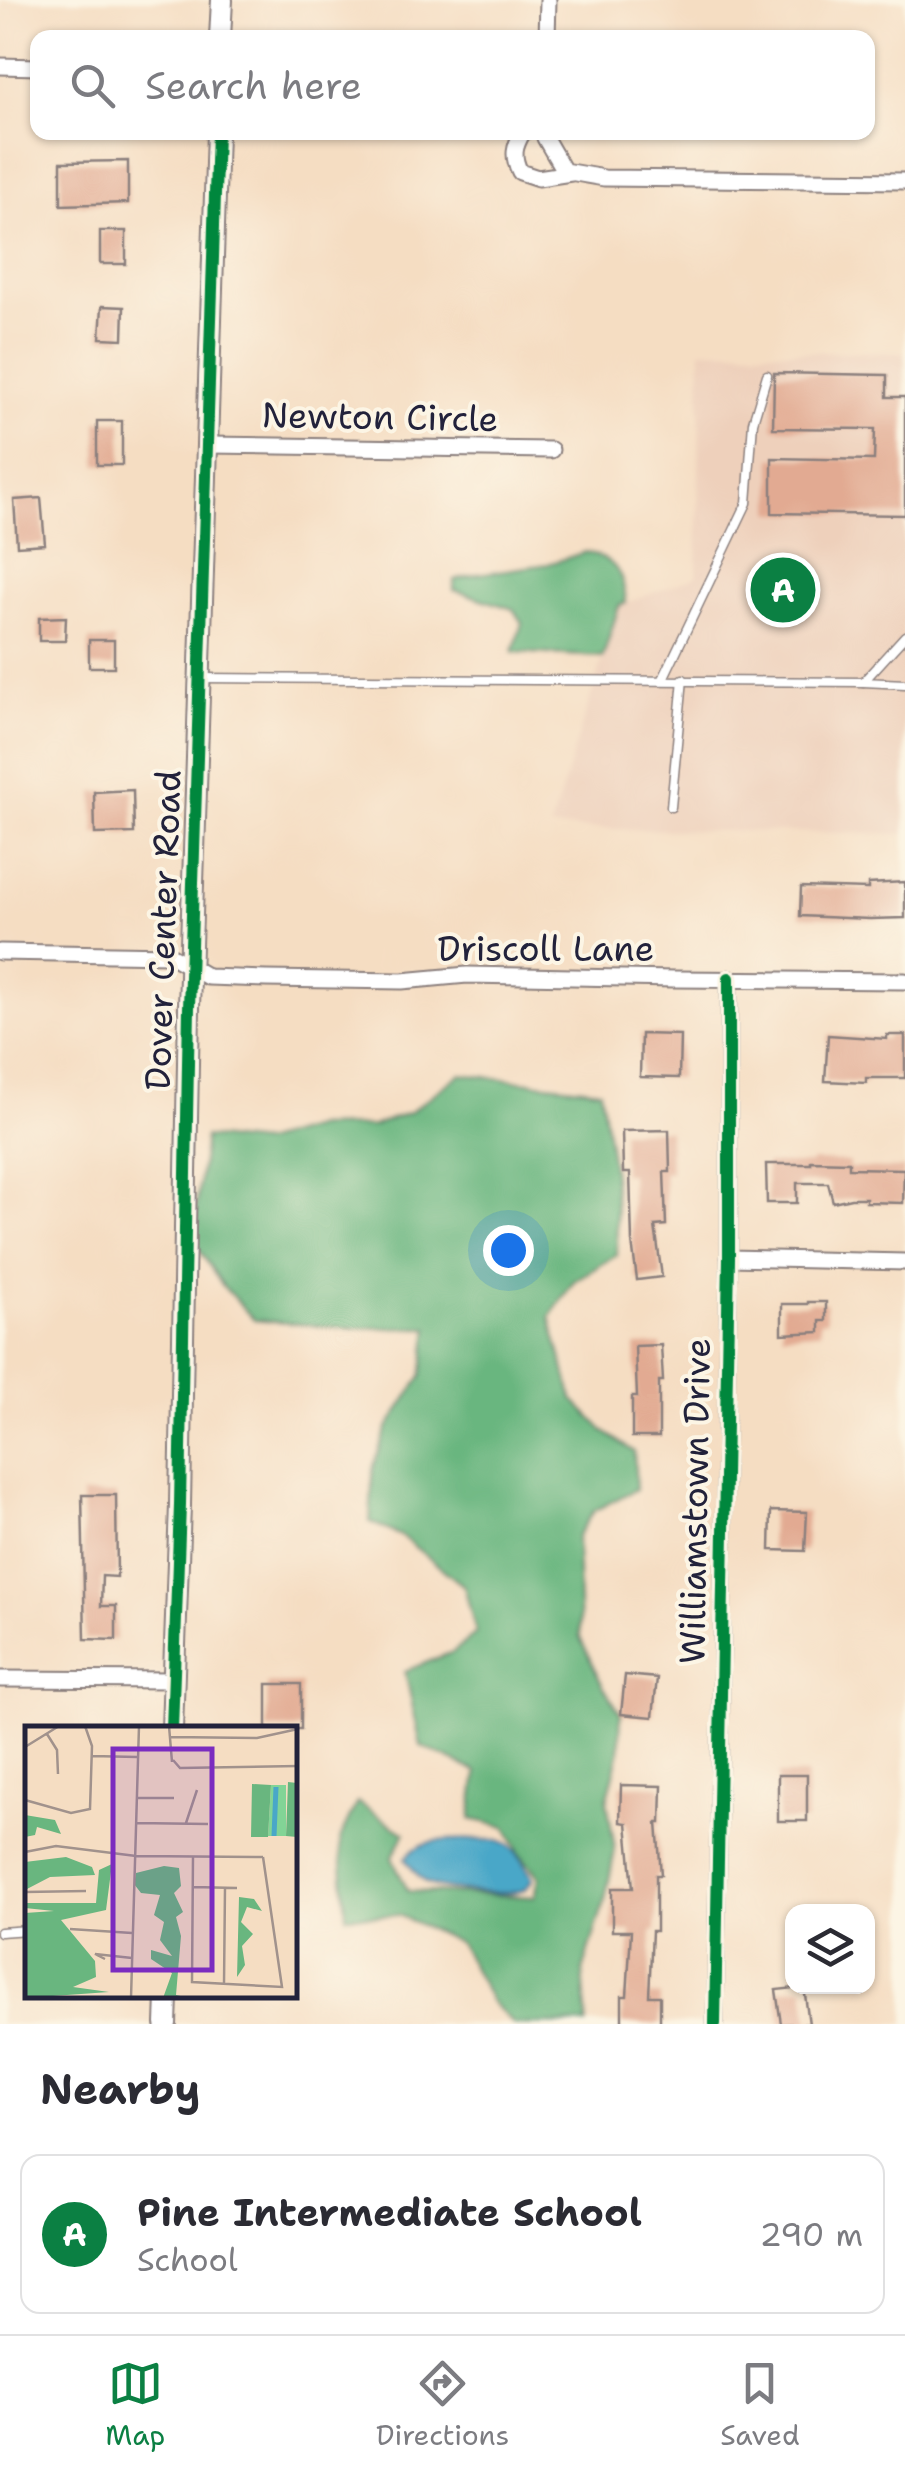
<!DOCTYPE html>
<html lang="en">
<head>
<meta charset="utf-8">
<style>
	body { margin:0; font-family:"Shantell Sans",sans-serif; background:#f2f2f3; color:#2b2b33 }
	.controls { position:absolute; right:30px; bottom:30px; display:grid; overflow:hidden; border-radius:20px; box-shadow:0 2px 8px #0004 }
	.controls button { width:90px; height:90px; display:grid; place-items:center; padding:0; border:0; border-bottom:2px solid #e1e1e2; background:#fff; color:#2b2b33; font:50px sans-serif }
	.you { position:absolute; left:508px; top:1250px; width:35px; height:35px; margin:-25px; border:8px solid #fff; border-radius:50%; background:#1a73e8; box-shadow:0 0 0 15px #1a73e833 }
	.badge { display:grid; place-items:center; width:65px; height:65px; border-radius:50%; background:#0b8043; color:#fff; font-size:32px; font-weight:700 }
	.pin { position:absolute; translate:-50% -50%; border:5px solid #fff; box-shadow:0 2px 10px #0006 }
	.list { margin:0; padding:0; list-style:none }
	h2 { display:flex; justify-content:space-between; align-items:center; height:130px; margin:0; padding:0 40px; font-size:42px }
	h2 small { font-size:32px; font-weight:400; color:#7c7c81 }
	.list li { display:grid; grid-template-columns:65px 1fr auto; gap:30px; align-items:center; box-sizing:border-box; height:160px; margin:0 20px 20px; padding:0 20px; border:2px solid #e1e1e2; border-radius:20px }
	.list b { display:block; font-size:38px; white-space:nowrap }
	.list p { margin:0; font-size:32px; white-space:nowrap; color:#7c7c81 }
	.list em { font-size:32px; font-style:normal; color:#7c7c81 }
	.icon { flex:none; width:55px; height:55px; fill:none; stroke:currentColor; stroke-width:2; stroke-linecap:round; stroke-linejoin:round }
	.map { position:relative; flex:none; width:905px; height:2024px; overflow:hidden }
	.search { position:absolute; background:#fff; box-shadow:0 2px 8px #0004; left:30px; right:30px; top:30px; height:110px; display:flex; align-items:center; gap:25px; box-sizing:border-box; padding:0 35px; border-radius:20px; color:#7c7c81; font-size:38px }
	.sheet { height:310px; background:#fff }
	nav { display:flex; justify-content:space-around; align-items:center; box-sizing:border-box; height:140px; border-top:2px solid #e1e1e2; background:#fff; font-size:28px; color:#7c7c81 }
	nav a { display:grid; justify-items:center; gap:5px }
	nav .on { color:#0b8043 }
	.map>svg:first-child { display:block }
	.built { fill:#eed0bb }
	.forest { fill:#69b67f; stroke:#466c5d; stroke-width:2.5 }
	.water { fill:#49a7c8; stroke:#366482; stroke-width:2.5 }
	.building { fill:#e2aa92 }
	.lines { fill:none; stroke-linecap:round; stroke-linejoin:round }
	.service-casing { stroke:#8c807e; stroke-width:11 }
	.minor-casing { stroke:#8c807e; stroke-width:19 }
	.tertiary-casing { stroke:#8c807e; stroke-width:24 }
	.service { stroke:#fff; stroke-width:8 }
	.minor { stroke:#fff; stroke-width:15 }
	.tertiary { stroke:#fff; stroke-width:20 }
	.cycleway-casing { stroke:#fcf5e5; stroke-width:19 }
	.cycleway { stroke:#00873e; stroke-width:12 }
	.labels { text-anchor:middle; stroke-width:8; stroke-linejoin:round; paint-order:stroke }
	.street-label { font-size:35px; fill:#22223b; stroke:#fcf5e5 }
	.inset-river { fill:none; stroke:#49a7c8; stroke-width:5 }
	.inset-road { fill:none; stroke:#a1928c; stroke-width:2.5 }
	.view { fill:#7b2cbf; fill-opacity:0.15; stroke:#7b2cbf; stroke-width:5 }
	.inset-edge { fill:none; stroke:#22223b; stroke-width:5 }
</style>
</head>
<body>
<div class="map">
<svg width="905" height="2024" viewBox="0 0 905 2024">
	<rect width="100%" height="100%" fill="#fcf5e5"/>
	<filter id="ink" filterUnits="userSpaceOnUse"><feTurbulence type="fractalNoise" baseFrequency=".01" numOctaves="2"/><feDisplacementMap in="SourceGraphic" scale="20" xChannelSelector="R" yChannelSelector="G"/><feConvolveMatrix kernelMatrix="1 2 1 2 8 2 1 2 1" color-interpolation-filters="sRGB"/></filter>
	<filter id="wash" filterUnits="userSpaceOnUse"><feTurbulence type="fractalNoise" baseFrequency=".0048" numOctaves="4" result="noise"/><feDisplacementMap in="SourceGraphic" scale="40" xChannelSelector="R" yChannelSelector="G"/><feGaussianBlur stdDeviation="2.25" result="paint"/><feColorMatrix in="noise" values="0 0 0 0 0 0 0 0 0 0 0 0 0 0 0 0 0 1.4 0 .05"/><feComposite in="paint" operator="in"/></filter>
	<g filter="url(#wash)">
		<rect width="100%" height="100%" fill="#f5ddc2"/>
		<path class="built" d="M701,350L905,353V834L550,828L619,606L697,576Z"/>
		<g class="forest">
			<path d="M586,552C616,559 624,575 626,603L619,606L603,657L513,652L522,623L513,609L454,590V580L478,574L548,564Z"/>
			<path d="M460,1074L600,1090C610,1145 618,1200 617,1255L574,1281L550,1317L573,1399L605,1432L634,1452L636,1489L594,1511L577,1536L580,1638L603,1686L621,1714L619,1755L607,1801L615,1850L605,1900L583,1971L587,2024H513L491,2002L459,1943L399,1915L346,1916L340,1838L357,1802L405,1833L392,1858L408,1891L535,1897L539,1877L519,1853L506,1827L471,1819L477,1772L421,1746L405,1671L453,1652L476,1633L464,1586L401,1536L370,1522L373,1468L387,1429L422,1376L429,1328H346L254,1320L223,1286L192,1239L205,1137L262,1143L317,1127L373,1126L410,1112Z"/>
		</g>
		<path class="water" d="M498,1840C518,1846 522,1863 533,1878C531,1882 528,1888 523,1890C510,1896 439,1891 427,1883C418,1877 411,1867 405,1859C422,1832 471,1841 498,1840Z"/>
		<g id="blocks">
			<g class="building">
				<path d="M128,161V203L61,205V162Z"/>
				<rect x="100" y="231" width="26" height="33"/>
				<path d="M102,306L124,307L123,339L100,338Z"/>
				<path d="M774,373L887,375V397H905V515L772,513V458L874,460L875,429L773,428Z"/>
				<rect x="97" y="421" width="25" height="44"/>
				<path d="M41,498L45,544L17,546L14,500Z"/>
				<path d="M66,617L65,641H39V618Z"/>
				<rect x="89" y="640" width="25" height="27"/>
				<path d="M133,790L134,833L95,834L94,792Z"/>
				<path d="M905,882V918L870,919L800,916L801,887L868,889V884Z"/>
				<path d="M641,1034L680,1035L679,1078L640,1077Z"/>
				<path d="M828,1035L887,1039V1035H905V1078H866V1083L825,1081Z"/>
				<path d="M669,1130L670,1172H664L666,1225L655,1226L662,1277L637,1280L632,1242L630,1173H623L622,1131Z"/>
				<path d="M811,1161L849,1162V1168L904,1169L903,1203L866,1202V1198H851L833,1202L828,1183H797V1203H767L766,1164H811Z"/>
				<path d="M808,1302H826V1321H820V1332L782,1334V1304H808Z"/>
				<path d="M661,1345L663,1381H659V1437H632V1397H637L635,1346Z"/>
				<path d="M82,1495H116L117,1577L102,1576L101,1606H116V1640L85,1639Z"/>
				<path d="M771,1511L807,1512L805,1551L770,1550Z"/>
				<path d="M625,1675L657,1678L653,1717L621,1714Z"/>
				<rect x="267" y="1684" width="34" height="45"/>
				<rect x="778" y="1775" width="29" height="46"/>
				<path d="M621,1785L662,1786L661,1823H657L661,1875H656V1931H652L649,1996H660V2024H622V1996H627L631,1931H612V1888H633L627,1823L620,1822Z"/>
				<path d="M804,1987L809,2024H781L776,1990Z"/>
			</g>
		</g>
	</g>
	<g filter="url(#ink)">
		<use href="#blocks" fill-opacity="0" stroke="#8c807e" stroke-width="2.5"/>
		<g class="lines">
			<g class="service-casing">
				<g id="service">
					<path d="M905,636L863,682L905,684"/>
					<path d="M201,678L863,682"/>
					<path d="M663,679L747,503L753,422L767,375"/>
					<path d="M671,807L683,679"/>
					<path d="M0,1932L28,1930"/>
				</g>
			</g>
			<g class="minor-casing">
				<g id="minor">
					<path d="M547,38L548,0"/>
					<path d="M0,66L38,67"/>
					<path d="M523,132C514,147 512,156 520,172L538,178L571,173"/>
					<path d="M545,132V138L564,171L604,178L905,181"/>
					<path d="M208,445L551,450"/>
					<path d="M0,952L170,955L208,977L266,979L402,981L467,975L674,979L905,981"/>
					<path d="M729,1258L905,1262"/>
					<path d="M0,1679L173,1680"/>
					<path d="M715,2024L729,1258V978"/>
				</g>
			</g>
			<g class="tertiary-casing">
				<g id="tertiary">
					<path d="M220,38L222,0"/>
					<path d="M172,1729L180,1505L189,1008L217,132"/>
					<path d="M166,2024L167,1996"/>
				</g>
			</g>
			<use href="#service" class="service"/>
			<use href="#minor" class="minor"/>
			<use href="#tertiary" class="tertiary"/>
			<g class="cycleway-casing">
				<g id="cycleway">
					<path d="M172,1729L180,1505L189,1008L217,132"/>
					<path d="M715,2024L729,1258V978"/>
				</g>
			</g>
			<use href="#cycleway" class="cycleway"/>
		</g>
	</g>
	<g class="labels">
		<g class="street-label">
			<text transform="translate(380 417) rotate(1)" y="12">Newton Circle</text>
			<text transform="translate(163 930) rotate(-88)" y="12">Dover Center Road</text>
			<text x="546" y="961">Driscoll Lane</text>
			<text transform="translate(695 1501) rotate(-89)" y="12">Williamstown Drive</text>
		</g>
	</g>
	<g transform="translate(25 1726)">
		<rect width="272" height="272" fill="#f5ddc2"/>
		<path d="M246,59H261V110H243Z" fill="#82d496"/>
		<path d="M263,56L272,57V111L261,110ZM227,58L246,59L243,111H226ZM0,89L30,94L36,108L12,101L10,109L0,111ZM41,131L67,141L70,149L25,151L2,163L0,136ZM87,138L81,184L36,194L70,235L71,251L48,261L84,266L0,272V187L29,185L0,182V177H71L74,144ZM139,140L154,142L156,160L149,167L158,186L151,191L156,210L151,269L165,272H138L147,247L126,233V224L147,230L135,214L139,196L129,189L135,169L116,167L109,158L111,147ZM214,171L229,173L237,185L222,181L216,196L228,208L217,220L220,239L212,251Z" fill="#69b67f"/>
		<path class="inset-river" d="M249,110L251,61"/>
		<path class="inset-road" d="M144,0L147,36M22,8L32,24L33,48M145,11L232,12L273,3M0,21L34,0M67,30L112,31M148,34L155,42L273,40M111,72H149M0,74L46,87L65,83L67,20L60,0M110,97L183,98M161,97L172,64M0,126L31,120L111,130L238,131M168,130L167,256L257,261L238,131M168,161L212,162M0,166L61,165M45,203L107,207M80,233L70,228L107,232M199,258L200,161M106,272L114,0"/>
		<path class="view" d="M88,23H187V244H88Z"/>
		<rect width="272" height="272" class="inset-edge"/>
	</g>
</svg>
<div class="controls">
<button><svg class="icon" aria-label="layers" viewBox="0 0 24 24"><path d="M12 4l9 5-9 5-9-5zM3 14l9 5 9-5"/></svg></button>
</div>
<div class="you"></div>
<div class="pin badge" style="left:783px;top:590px">A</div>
<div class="search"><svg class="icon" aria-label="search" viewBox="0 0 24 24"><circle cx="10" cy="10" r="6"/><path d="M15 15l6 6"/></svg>Search here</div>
</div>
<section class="sheet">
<h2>Nearby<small></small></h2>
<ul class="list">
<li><span class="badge">A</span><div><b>Pine Intermediate School</b><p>School</p></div><em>290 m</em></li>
</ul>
</section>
<nav>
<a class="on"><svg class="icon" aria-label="map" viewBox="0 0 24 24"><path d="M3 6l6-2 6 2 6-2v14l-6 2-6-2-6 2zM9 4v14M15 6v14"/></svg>Map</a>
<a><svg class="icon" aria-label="directions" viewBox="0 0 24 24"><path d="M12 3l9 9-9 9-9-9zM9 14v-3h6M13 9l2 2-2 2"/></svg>Directions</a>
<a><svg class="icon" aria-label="saved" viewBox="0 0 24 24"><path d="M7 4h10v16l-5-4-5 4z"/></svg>Saved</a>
</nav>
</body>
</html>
